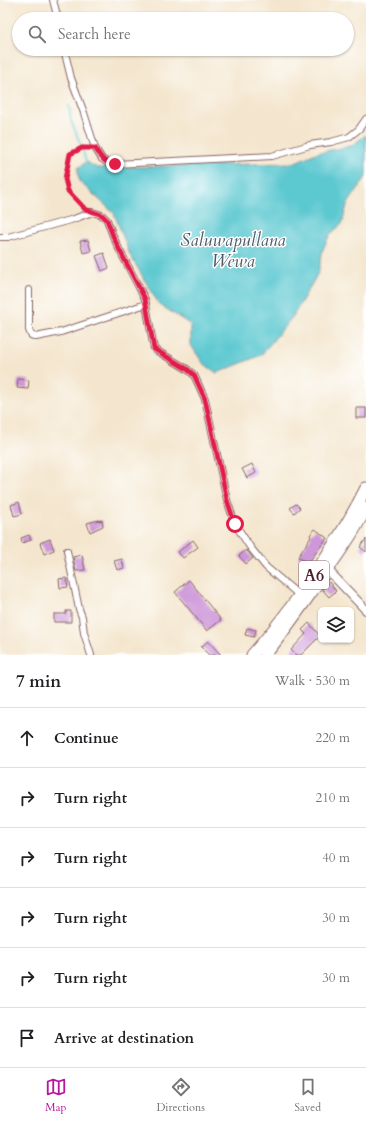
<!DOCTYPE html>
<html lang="en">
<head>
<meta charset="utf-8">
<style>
	body { margin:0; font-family:Cardo,serif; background:#f2f2f2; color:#202124 }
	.controls { position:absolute; right:12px; bottom:12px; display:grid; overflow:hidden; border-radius:6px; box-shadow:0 1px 3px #0004 }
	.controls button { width:36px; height:36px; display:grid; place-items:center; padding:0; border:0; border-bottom:1px solid #e0e0e0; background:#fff; color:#202124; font:20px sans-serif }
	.stop { position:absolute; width:12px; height:12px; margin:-9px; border:3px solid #e11d48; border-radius:50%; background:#fff }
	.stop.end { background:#e11d48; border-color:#fff; box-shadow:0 1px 4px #0008 }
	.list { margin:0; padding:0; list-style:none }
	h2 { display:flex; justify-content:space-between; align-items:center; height:52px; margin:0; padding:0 16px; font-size:17px }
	h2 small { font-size:13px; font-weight:400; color:#757577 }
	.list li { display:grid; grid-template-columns:26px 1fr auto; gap:12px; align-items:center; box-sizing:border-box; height:60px; padding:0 16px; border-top:1px solid #e0e0e0 }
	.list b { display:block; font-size:15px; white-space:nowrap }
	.list em { font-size:13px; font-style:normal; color:#757577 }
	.icon { flex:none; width:22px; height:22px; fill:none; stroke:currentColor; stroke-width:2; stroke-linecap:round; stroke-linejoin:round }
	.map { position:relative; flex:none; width:366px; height:655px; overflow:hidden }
	.search { position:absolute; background:#fff; box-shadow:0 1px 3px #0004; left:12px; right:12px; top:12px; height:44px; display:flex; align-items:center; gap:10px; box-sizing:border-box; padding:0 14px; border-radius:22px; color:#757577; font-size:15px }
	.sheet { height:412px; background:#fff }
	nav { display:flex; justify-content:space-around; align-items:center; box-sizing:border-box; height:56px; border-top:1px solid #e0e0e0; background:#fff; font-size:11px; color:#757577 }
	nav a { display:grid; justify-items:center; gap:2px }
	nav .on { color:#b5179e }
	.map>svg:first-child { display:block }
	.water { fill:#5bc8d0; stroke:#52747e }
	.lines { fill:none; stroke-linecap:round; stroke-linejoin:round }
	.stream { stroke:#5bc8d0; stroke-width:2 }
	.building { fill:#cd97d9 }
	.minor-casing { stroke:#866564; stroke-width:8 }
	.tertiary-casing { stroke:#866564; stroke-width:10 }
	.trunk-casing { stroke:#866564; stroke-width:13 }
	.path { stroke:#866564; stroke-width:1; stroke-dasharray:1 3; stroke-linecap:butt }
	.minor { stroke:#fff; stroke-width:6 }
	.tertiary { stroke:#fff; stroke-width:8 }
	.trunk { stroke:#fff; stroke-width:11 }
	.route { stroke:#e11d48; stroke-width:5 }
	.labels { text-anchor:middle; stroke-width:3; stroke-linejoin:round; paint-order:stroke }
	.shield { fill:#fff; stroke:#80626b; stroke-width:1 }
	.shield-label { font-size:16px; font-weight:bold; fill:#4a1f2b }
	.water-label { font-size:18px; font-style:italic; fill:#505a65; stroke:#fff }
</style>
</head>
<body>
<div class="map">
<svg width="366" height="655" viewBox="0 0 366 655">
	<rect width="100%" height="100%" fill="#fff"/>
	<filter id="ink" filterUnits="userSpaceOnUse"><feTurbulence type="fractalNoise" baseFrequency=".025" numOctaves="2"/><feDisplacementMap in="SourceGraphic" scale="8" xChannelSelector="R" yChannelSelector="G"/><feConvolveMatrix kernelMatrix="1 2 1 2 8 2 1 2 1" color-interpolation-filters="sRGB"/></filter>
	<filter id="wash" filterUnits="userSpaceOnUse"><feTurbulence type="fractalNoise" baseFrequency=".012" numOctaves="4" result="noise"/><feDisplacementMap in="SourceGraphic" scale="16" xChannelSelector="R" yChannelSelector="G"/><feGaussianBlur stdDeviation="0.9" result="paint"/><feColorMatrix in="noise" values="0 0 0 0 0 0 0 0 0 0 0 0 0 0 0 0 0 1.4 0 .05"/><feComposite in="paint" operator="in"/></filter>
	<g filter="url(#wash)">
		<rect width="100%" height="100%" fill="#f4e6ce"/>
		<path class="water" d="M366,135V177L347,205L342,224L330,234L323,249L318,273L293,316L261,355L217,373L203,363L191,345V325L159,304L130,255L114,213L80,182L78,175V168L86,162L97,168L293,163L316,153L351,146Z"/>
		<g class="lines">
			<path class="stream" d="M69,106L71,121L82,148L86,162"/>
		</g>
		<g id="blocks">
			<g class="building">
				<path d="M88,240L91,251L83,253L80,241Z"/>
				<path d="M104,253L109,268L102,271L96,256Z"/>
				<path d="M18,379L29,380L28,389L17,388Z"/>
				<rect x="356" y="408" width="10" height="10"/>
				<path d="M252,464L256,473L247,478L242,469Z"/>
				<path d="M19,502L22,514L14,516L11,505Z"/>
				<path d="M296,504L300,508L294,513L290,508Z"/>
				<path d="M99,520V521L102,520L103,526L90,532L87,523Z"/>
				<path d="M315,529L327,538L308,563L298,557L311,537L310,535Z"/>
				<path d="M29,535L31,540L22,543L21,538Z"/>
				<path d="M50,539L54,550L44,554L40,543Z"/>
				<path d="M366,539V552L360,547Z"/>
				<path d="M193,540L198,547L183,558L178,552Z"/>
				<path d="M246,550L253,558L246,564L239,556Z"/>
				<path d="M82,555L85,570L76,571L73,557Z"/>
				<path d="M122,559L124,568L117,570L114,561Z"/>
				<path d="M66,578L68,587L60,588L59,579Z"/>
				<path d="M189,580L221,620L207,631L175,592Z"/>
				<path d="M329,582L336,591L329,597L322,589Z"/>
				<path d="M66,611H71V622H54V614H66Z"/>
				<path d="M309,623L320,636L301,655H296L291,650L306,634L302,630Z"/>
				<path d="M247,628L256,630L254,637L245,635Z"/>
				<path d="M208,641L221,655H209L201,647Z"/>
			</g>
		</g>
	</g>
	<g filter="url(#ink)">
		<use href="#blocks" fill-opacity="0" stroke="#866564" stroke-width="1"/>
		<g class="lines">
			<g class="minor-casing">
				<g id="minor">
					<path d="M53,0L58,19"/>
					<path d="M64,49L71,78L84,113L95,148L102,159L108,163L115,164L272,156L310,145L331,142L349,137L359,129L366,119"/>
					<path d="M0,237H8L74,219L92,212L102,215L107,220L113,236L119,249L145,299L154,349L187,369L194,375L205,399L227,500L235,524L250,547L266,567L299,595"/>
					<path d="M29,290V330L31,335L36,337L61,332L146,304"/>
					<path d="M67,551L79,609L82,617L84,633L91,655"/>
				</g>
			</g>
			<g class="tertiary-casing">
				<path id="tertiary" d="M324,566L366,610"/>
			</g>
			<g class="trunk-casing">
				<g id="trunk">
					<path d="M252,655C268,637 282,619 296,600C322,564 346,528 366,488"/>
					<path d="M265,655C284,632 301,607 318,583C335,559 353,535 366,508"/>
				</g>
			</g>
			<g class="path">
				<path d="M79,149L80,147L83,146L85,147"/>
				<path d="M84,208L68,191L65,179L70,154L82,148H88"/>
			</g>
			<use href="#minor" class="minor"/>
			<use href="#tertiary" class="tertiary"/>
			<use href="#trunk" class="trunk"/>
		</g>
	</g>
	<g class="lines" filter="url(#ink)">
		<path class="route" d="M115,164C103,163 101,157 95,148H82L70,154L65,179L68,191L85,209L102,215L107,220L113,236L119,249L145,299L154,349L187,369L194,375L205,399L227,500L235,524"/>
	</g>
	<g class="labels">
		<rect class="shield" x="299" y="561" width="30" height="28" rx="3"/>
		<g class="shield-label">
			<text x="314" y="581">A6</text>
		</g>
		<g class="water-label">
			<text x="233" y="246">Saluwapullana<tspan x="233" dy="21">Wewa</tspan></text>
		</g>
	</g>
</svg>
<div class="controls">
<button><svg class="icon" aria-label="layers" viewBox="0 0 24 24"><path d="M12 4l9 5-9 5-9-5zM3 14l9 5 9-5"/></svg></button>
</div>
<div class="stop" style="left:235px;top:524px"></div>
<div class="stop end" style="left:115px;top:164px"></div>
<div class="search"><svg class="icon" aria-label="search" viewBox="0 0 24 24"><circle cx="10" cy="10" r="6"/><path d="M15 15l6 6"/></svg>Search here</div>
</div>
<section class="sheet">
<h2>7 min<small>Walk · 530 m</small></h2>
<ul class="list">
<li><svg class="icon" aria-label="ahead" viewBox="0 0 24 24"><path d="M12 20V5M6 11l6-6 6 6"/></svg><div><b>Continue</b></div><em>220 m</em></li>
<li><svg class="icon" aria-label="right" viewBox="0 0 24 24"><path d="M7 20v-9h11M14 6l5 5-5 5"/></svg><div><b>Turn right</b></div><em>210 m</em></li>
<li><svg class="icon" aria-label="right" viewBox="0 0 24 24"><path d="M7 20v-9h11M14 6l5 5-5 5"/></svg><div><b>Turn right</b></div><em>40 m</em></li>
<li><svg class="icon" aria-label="right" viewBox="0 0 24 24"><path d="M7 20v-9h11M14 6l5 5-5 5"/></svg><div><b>Turn right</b></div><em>30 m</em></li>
<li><svg class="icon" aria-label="right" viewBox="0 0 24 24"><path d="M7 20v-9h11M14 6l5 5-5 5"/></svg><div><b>Turn right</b></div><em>30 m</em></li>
<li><svg class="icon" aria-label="arrive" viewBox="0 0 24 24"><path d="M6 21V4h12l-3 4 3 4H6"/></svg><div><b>Arrive at destination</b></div></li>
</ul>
</section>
<nav>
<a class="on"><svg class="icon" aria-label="map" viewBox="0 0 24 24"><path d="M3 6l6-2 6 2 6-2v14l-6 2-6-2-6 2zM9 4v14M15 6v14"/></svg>Map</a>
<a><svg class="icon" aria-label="directions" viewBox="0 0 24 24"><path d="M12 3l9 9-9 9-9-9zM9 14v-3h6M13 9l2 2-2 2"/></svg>Directions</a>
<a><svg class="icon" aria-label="saved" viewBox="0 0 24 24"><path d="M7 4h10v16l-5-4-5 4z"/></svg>Saved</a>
</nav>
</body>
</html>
